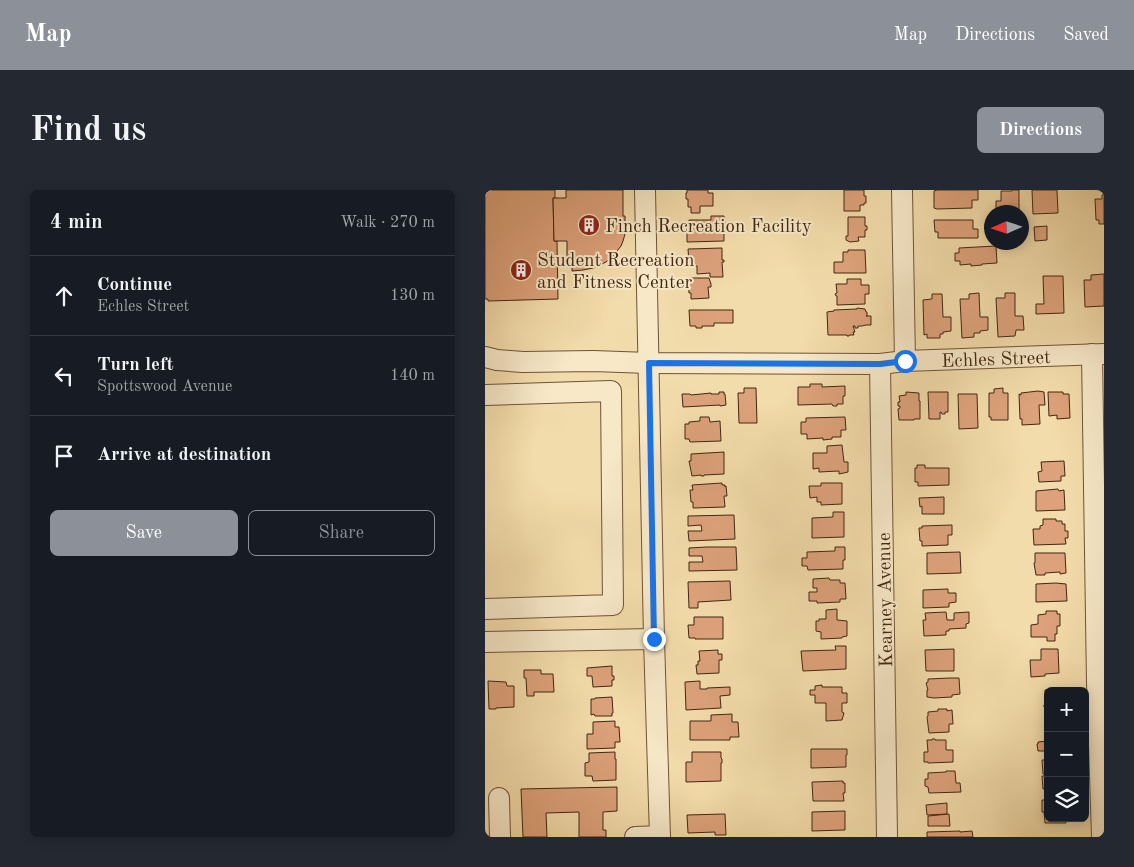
<!DOCTYPE html>
<html lang="en">
<head>
<meta charset="utf-8">
<style>
	body { margin:0; font-family:"Old Standard TT",serif; background:#242831; color:#f1f3f6 }
	.controls { position:absolute; right:15px; bottom:15px; display:grid; overflow:hidden; border-radius:8px; box-shadow:0 2px 12px #0003 }
	.controls button { width:45px; height:45px; display:grid; place-items:center; padding:0; border:0; border-bottom:1px solid #363941; background:#171b24; color:#f1f3f6; font:25px sans-serif }
	.compass { position:absolute; left:499px; top:15px; width:45px; height:45px; border-radius:50%; background:#171b24; box-shadow:0 2px 12px #0003; rotate:267deg }
	.stop { position:absolute; width:15px; height:15px; margin:-11px; border:4px solid #1a73e8; border-radius:50%; background:#fff }
	.stop.end { background:#1a73e8; border-color:#fff; box-shadow:0 1px 5px #0008 }
	.list { margin:0; padding:0; list-style:none }
	h2 { display:flex; justify-content:space-between; align-items:center; height:65px; margin:0; padding:0 20px; font-size:21px }
	h2 small { font-size:16px; font-weight:400; color:#9ea1a6 }
	.list li { display:grid; grid-template-columns:32px 1fr auto; gap:15px; align-items:center; box-sizing:border-box; height:80px; padding:0 20px; border-top:1px solid #363941 }
	.list b { display:block; font-size:19px; white-space:nowrap }
	.list p { margin:0; font-size:16px; white-space:nowrap; color:#9ea1a6 }
	.list em { font-size:16px; font-style:normal; color:#9ea1a6 }
	.actions { display:flex; gap:10px; padding:15px 20px }
	.actions a { flex:1; padding:11px 0; border:1px solid #8c9099; border-radius:8px; text-align:center; font-size:18px; color:#8c9099 }
	.actions .main { background:#8c9099; color:#fff }
	.icon { flex:none; width:28px; height:28px; fill:none; stroke:currentColor; stroke-width:2; stroke-linecap:round; stroke-linejoin:round }
	.map { position:relative; flex:none; width:619px; height:647px; overflow:hidden; border-radius:8px }
	header { display:flex; align-items:center; gap:30px; box-sizing:border-box; height:70px; padding:0 25px; background:#8c9099; color:#fff }
	header strong { font-size:24px }
	nav { display:flex; gap:28px; margin-inline-start:auto; font-size:18px }
	.intro { display:flex; align-items:center; justify-content:space-between; box-sizing:border-box; height:120px; padding:0 30px }
	h1 { margin:0; font-size:35px }
	.button { padding:12px 22px; border-radius:8px; background:#8c9099; color:#fff; font-size:18px; font-weight:700 }
	main { display:flex; gap:30px; padding:0 30px }
	aside { flex:1; background:#171b24; border-radius:8px; box-shadow:0 2px 12px #0003 }
	.map>svg:first-child { display:block }
	.building { fill:#dda27b; stroke:#422711 }
	.lines { fill:none; stroke-linecap:round; stroke-linejoin:round }
	.minor-casing { stroke:#6e5438; stroke-width:22 }
	.minor { stroke:#f7e8c8; stroke-width:20 }
	.route { stroke:#1a73e8; stroke-width:6 }
	.labels { text-anchor:middle; stroke-width:4; stroke-linejoin:round; paint-order:stroke }
	.poi-label { font-size:19px; fill:#422711; stroke:#f7e8c8; text-anchor:start }
	.street-label { font-size:19px; fill:#422711; stroke:#f7e8c8 }
</style>
</head>
<body>
<header>
<strong>Map</strong>
<nav><a>Map</a><a>Directions</a><a>Saved</a></nav>
</header>
<div class="intro"><h1>Find us</h1><a class="button">Directions</a></div>
<main>
<aside>
<h2>4 min<small>Walk · 270 m</small></h2>
<ul class="list">
<li><svg class="icon" aria-label="ahead" viewBox="0 0 24 24"><path d="M12 20V5M6 11l6-6 6 6"/></svg><div><b>Continue</b><p>Echles Street</p></div><em>130 m</em></li>
<li><svg class="icon" aria-label="left" viewBox="0 0 24 24"><path d="M17 20v-9H6M10 6l-5 5 5 5"/></svg><div><b>Turn left</b><p>Spottswood Avenue</p></div><em>140 m</em></li>
<li><svg class="icon" aria-label="arrive" viewBox="0 0 24 24"><path d="M6 21V4h12l-3 4 3 4H6"/></svg><div><b>Arrive at destination</b></div></li>
</ul>
<div class="actions"><a class="main">Save</a><a>Share</a></div>
</aside>
<div class="map">
<svg width="619" height="647" viewBox="0 0 619 647">
	<rect width="100%" height="100%" fill="#f3dcab"/>
	<filter id="stains"><feTurbulence type="fractalNoise" baseFrequency=".004" numOctaves="4"/><feColorMatrix values="0 0 0 0 .2 0 0 0 0 .09 0 0 0 0 .02 0 0 0 .5 -.17"/></filter>
	<radialGradient id="worn" r=".72"><stop offset=".6" stop-color="#630" stop-opacity="0"/><stop offset="1" stop-color="#630" stop-opacity=".3"/></radialGradient>
	<g class="building">
		<path d="M0,0H70V8H68L69,51H72L73,109L3,111V109H0Z"/>
		<path d="M81,0H138V26H140V44L138,51L136,56L128,66L121,72L108,78L98,80L87,81V71L82,72V51H69L68,8H81Z"/>
		<path d="M202,0H223V3H228V16H215V23H206V17H203V9H201V3H202Z"/>
		<path d="M359,0H379V6H381V13H379V15H375V21H359Z"/>
		<path d="M452,0H493V10H487V18L452,19L449,18V1Z"/>
		<path d="M527,0H534V22H511V11H516V1H527Z"/>
		<path d="M547,0H572L573,23L548,24Z"/>
		<path d="M617,5H619V34H614V30H611L610,9H617Z"/>
		<path d="M226,26H239L241,42H239V51L202,52V37H204V30H226Z"/>
		<path d="M363,27H380V36H382V40H380V47H373L374,51L365,52L361,50V46H363Z"/>
		<path d="M449,30H488V39H493V48H453V42H450Z"/>
		<path d="M562,36V50L550,51L549,37Z"/>
		<path d="M511,56L512,73L497,74V75L486,76V74L475,75V71H470V63H474V58Z"/>
		<path d="M237,58V70H239V72H237L238,87H225V83L212,84V76H208V72H204L203,59Z"/>
		<path d="M363,60H380L381,83H349V72H358V62H363Z"/>
		<path d="M619,84V116L600,117L599,90H606V85Z"/>
		<path d="M558,86H578L579,123L551,124V114H559Z"/>
		<path d="M203,88H224L226,94V97H223L224,108L206,109V103H204Z"/>
		<path d="M362,89H376V95H384V104H380V114L352,115V106H351L350,104L352,103L351,94H362Z"/>
		<path d="M494,103L495,127H503V140L495,141V143H489V147L477,148L475,109H484V104Z"/>
		<path d="M520,103H530V126H538L539,140H531L530,146L513,147L511,108H520Z"/>
		<path d="M447,104H457L458,127H466V141L458,142V144H455V148H442V144L439,145L438,110L447,109Z"/>
		<path d="M372,118L380,119L381,122H382V126H381H386V135H381L377,136H373V138H370V136H368L370,142H368L369,145H364V146H362V145H343L342,122L349,121V120L372,119Z"/>
		<path d="M204,120H248V133H229V136H217V138H211V136H205Z"/>
		<path d="M325,194H337V197L360,196V206H358V214H352V216H348L347,214L313,215V197H325Z"/>
		<path d="M259,198H271L272,233H254L253,203H259Z"/>
		<path d="M518,198V203H523V230H506V227H504V203H509V199Z"/>
		<path d="M553,201L559,202L560,215H554L555,234L537,235V229H535L534,204L536,205V203Z"/>
		<path d="M234,202H239V204H240L241,215L235,216V215L198,217L197,204H205L206,205L226,203V204H234Z"/>
		<path d="M421,202L434,203V211H435V229H429V230H414L413,219L415,218V216H413V212H415L414,206L421,205Z"/>
		<path d="M443,202H463V222H460V224H457L456,222H455V229H444Z"/>
		<path d="M563,202H578V204H584L585,228L572,229V225L564,226Z"/>
		<path d="M473,204H492L493,238L474,239Z"/>
		<path d="M215,227H224L225,232L235,231L236,251L205,252L204,249H200V234H204V232L215,231Z"/>
		<path d="M360,227L361,240H356V247H347V249L338,250V248L322,249V244H316V232H321V228Z"/>
		<path d="M357,255L359,272H363V282L354,284V281L334,282V278L328,279V263H342V256Z"/>
		<path d="M239,262V284L219,285V286H216V285L207,286L204,271H206V264Z"/>
		<path d="M579,271L580,286H576V291L554,292L553,282L557,281L556,272Z"/>
		<path d="M432,275H440V278H464V295L433,296V292H430V278H432Z"/>
		<path d="M237,293V295H240V297L241,296L242,306H239L240,317L208,318V312H206L205,300H208L207,295Z"/>
		<path d="M336,293H357V314L336,315V312H332V307L325,308L324,296H336Z"/>
		<path d="M573,299L574,301L579,300L580,320L551,321V301Z"/>
		<path d="M459,307V324H437V316L435,317L434,308Z"/>
		<path d="M348,322H359V347L327,348V328L348,327Z"/>
		<path d="M249,325L250,349L204,351L203,341H217L216,335L203,336V326Z"/>
		<path d="M558,329H571V331H577V334H580V341H583V348H580L581,354L549,355L548,339H555V336L558,335Z"/>
		<path d="M467,335V345H463V355L437,356V351H435L434,338H437V336Z"/>
		<path d="M222,357H251L252,380L204,381V372H218L217,366H204V358Z"/>
		<path d="M350,357H360V370H358V379L323,380L322,376H317V368H322V362L350,361Z"/>
		<path d="M475,362L476,383L442,384V363Z"/>
		<path d="M550,363H580L581,383L575,384V382L560,383V385H551L549,373H550Z"/>
		<path d="M344,388L345,390H355V393H360L361,409H355V412L332,413V411H324V402H332V398H328V389Z"/>
		<path d="M245,391L246,410L213,412V418H204L203,392Z"/>
		<path d="M571,393L581,394L582,411L551,412V394Z"/>
		<path d="M463,399V403H471V412L464,413V417L438,418V400Z"/>
		<path d="M352,419V430L362,431V446L357,447V448L336,449V442L331,441V431H334V429H341V420Z"/>
		<path d="M561,421H572V424H575V436H572V444H570V451H562V447H546V435L553,434V425L561,424Z"/>
		<path d="M461,422L462,430H469V423L484,422V433L481,434V438L464,439V441H461V445L439,446L438,430H441L440,423Z"/>
		<path d="M209,427H238V449H210V448H204L203,435H209Z"/>
		<path d="M350,456H361V479L318,481L316,461L351,460Z"/>
		<path d="M469,459V481H441L440,460Z"/>
		<path d="M556,459H573L574,483L560,484V486L546,487L545,470H556Z"/>
		<path d="M233,460V464H237V470H234V483L212,484L211,475H213V471H215L214,461Z"/>
		<path d="M127,476V486H129V490H127V496L108,497L107,486H102V478Z"/>
		<path d="M39,480H56V484H68L69,502H49V506H42L41,488H39Z"/>
		<path d="M465,488H474L475,504L467,505V507L449,508L442,507V500H443L441,493L443,492V489Z"/>
		<path d="M3,491L21,492L22,496H29V517L11,518V519H4Z"/>
		<path d="M215,491V499H222V498L245,497V505L235,506L236,518L201,520L200,492Z"/>
		<path d="M337,495V497H357V503H362V513H357V522L359,523L357,530L341,531V513H330V505H325V500H330V496Z"/>
		<path d="M560,500H578V501H563V523H560V517H559V515H560Z"/>
		<path d="M127,507L128,523H127V526H110L109,524L106,525V509H110V508Z"/>
		<path d="M453,519H462V521L467,520L468,534H464V542L444,543L442,527L443,526V522L453,521Z"/>
		<path d="M247,524V532H253L254,547H245V550H205V531H226V525Z"/>
		<path d="M130,531V537H134L135,552H130V558L102,559V544H108V532Z"/>
		<path d="M562,539H563V561H553L552,554H553V552L562,551Z"/>
		<path d="M447,549H450V550H461V560H468V572L443,573V572H439V562H443L442,550H447Z"/>
		<path d="M326,559H362V565H361V577L326,578Z"/>
		<path d="M130,562V569H131V590L108,591L107,586H100V573L104,572V563Z"/>
		<path d="M207,562H236V568L237,569V573H236V591L201,592V572H207Z"/>
		<path d="M557,570H563V584H558Z"/>
		<path d="M461,581H470L471,593H475L476,602L444,603L443,597L440,596V589H443V583L461,582Z"/>
		<path d="M557,586H563V599H558Z"/>
		<path d="M358,591V593H360V603H358L359,611H328L327,592Z"/>
		<path d="M132,597V621L118,622V640H121V647H94V622L61,623L62,647H38L36,599Z"/>
		<path d="M562,604H563V628H581V633H560L559,622H557V610H562Z"/>
		<path d="M462,613V624L442,625L441,615Z"/>
		<path d="M360,621V640L327,641V622Z"/>
		<path d="M240,624L241,645H230V642L203,643L202,625Z"/>
		<path d="M464,624L465,636H443V626Z"/>
		<path d="M475,641V642L487,641L488,647H442V642Z"/>
	</g>
	<g class="lines">
		<g class="minor-casing">
			<g id="minor">
				<path d="M160,0L169,449L175,647"/>
				<path d="M417,0L420,171"/>
				<path d="M607,164L612,493L617,647"/>
				<path d="M0,167L12,170L38,172L108,171L164,173L395,174L420,171L619,164"/>
				<path d="M395,174L402,647"/>
				<path d="M0,205L126,201L128,415L0,419"/>
				<path d="M0,452L169,449"/>
				<path d="M14,608L15,647"/>
				<path d="M150,647L175,646"/>
			</g>
		</g>
		<use href="#minor" class="minor"/>
	</g>
	<g class="lines">
		<path class="route" d="M169,449L164,173L395,174L420,171"/>
	</g>
	<defs>
		<g id="building-disc" transform="scale(1.125)"><circle r="9.5" fill="#8f2418" stroke="#f7e8c8"/><path d="M-4-6H4V6H1V3H-1V6H-4ZM-2.5-4.3h1.7v1.8h-1.7ZM.8-4.3h1.7v1.8H.8ZM-2.5-1h1.7V.8h-1.7ZM.8-1h1.7V.8H.8Z" fill="#fff"/></g>
	</defs>
	<g fill-rule="evenodd">
		<use href="#building-disc" x="104" y="35"/>
		<use href="#building-disc" x="36" y="80"/>
	</g>
	<g class="labels">
		<g class="poi-label">
			<text x="120" y="42">Finch Recreation Facility</text>
			<text x="52" y="76">Student Recreation<tspan x="52" dy="22">and Fitness Center</tspan></text>
		</g>
		<g class="street-label">
			<text transform="translate(511 168) rotate(-2)" y="7">Echles Street</text>
			<text transform="translate(399 410) rotate(-91)" y="7">Kearney Avenue</text>
		</g>
	</g>
	<rect width="100%" height="100%" filter="url(#stains)"/>
	<rect width="100%" height="100%" fill="url(#worn)"/>
</svg>
<div class="controls">
<button>+</button>
<button>−</button>
<button><svg class="icon" aria-label="layers" viewBox="0 0 24 24"><path d="M12 4l9 5-9 5-9-5zM3 14l9 5 9-5"/></svg></button>
</div>
<svg class="compass" viewBox="-18 -18 36 36"><path d="M0-13l5 13h-10z" fill="#e53935"/><path d="M0 13l5-13h-10z" fill="#9ea1a6"/></svg>
<div class="stop" style="left:420px;top:171px"></div>
<div class="stop end" style="left:169px;top:449px"></div>
</div>
</main>
</body>
</html>
